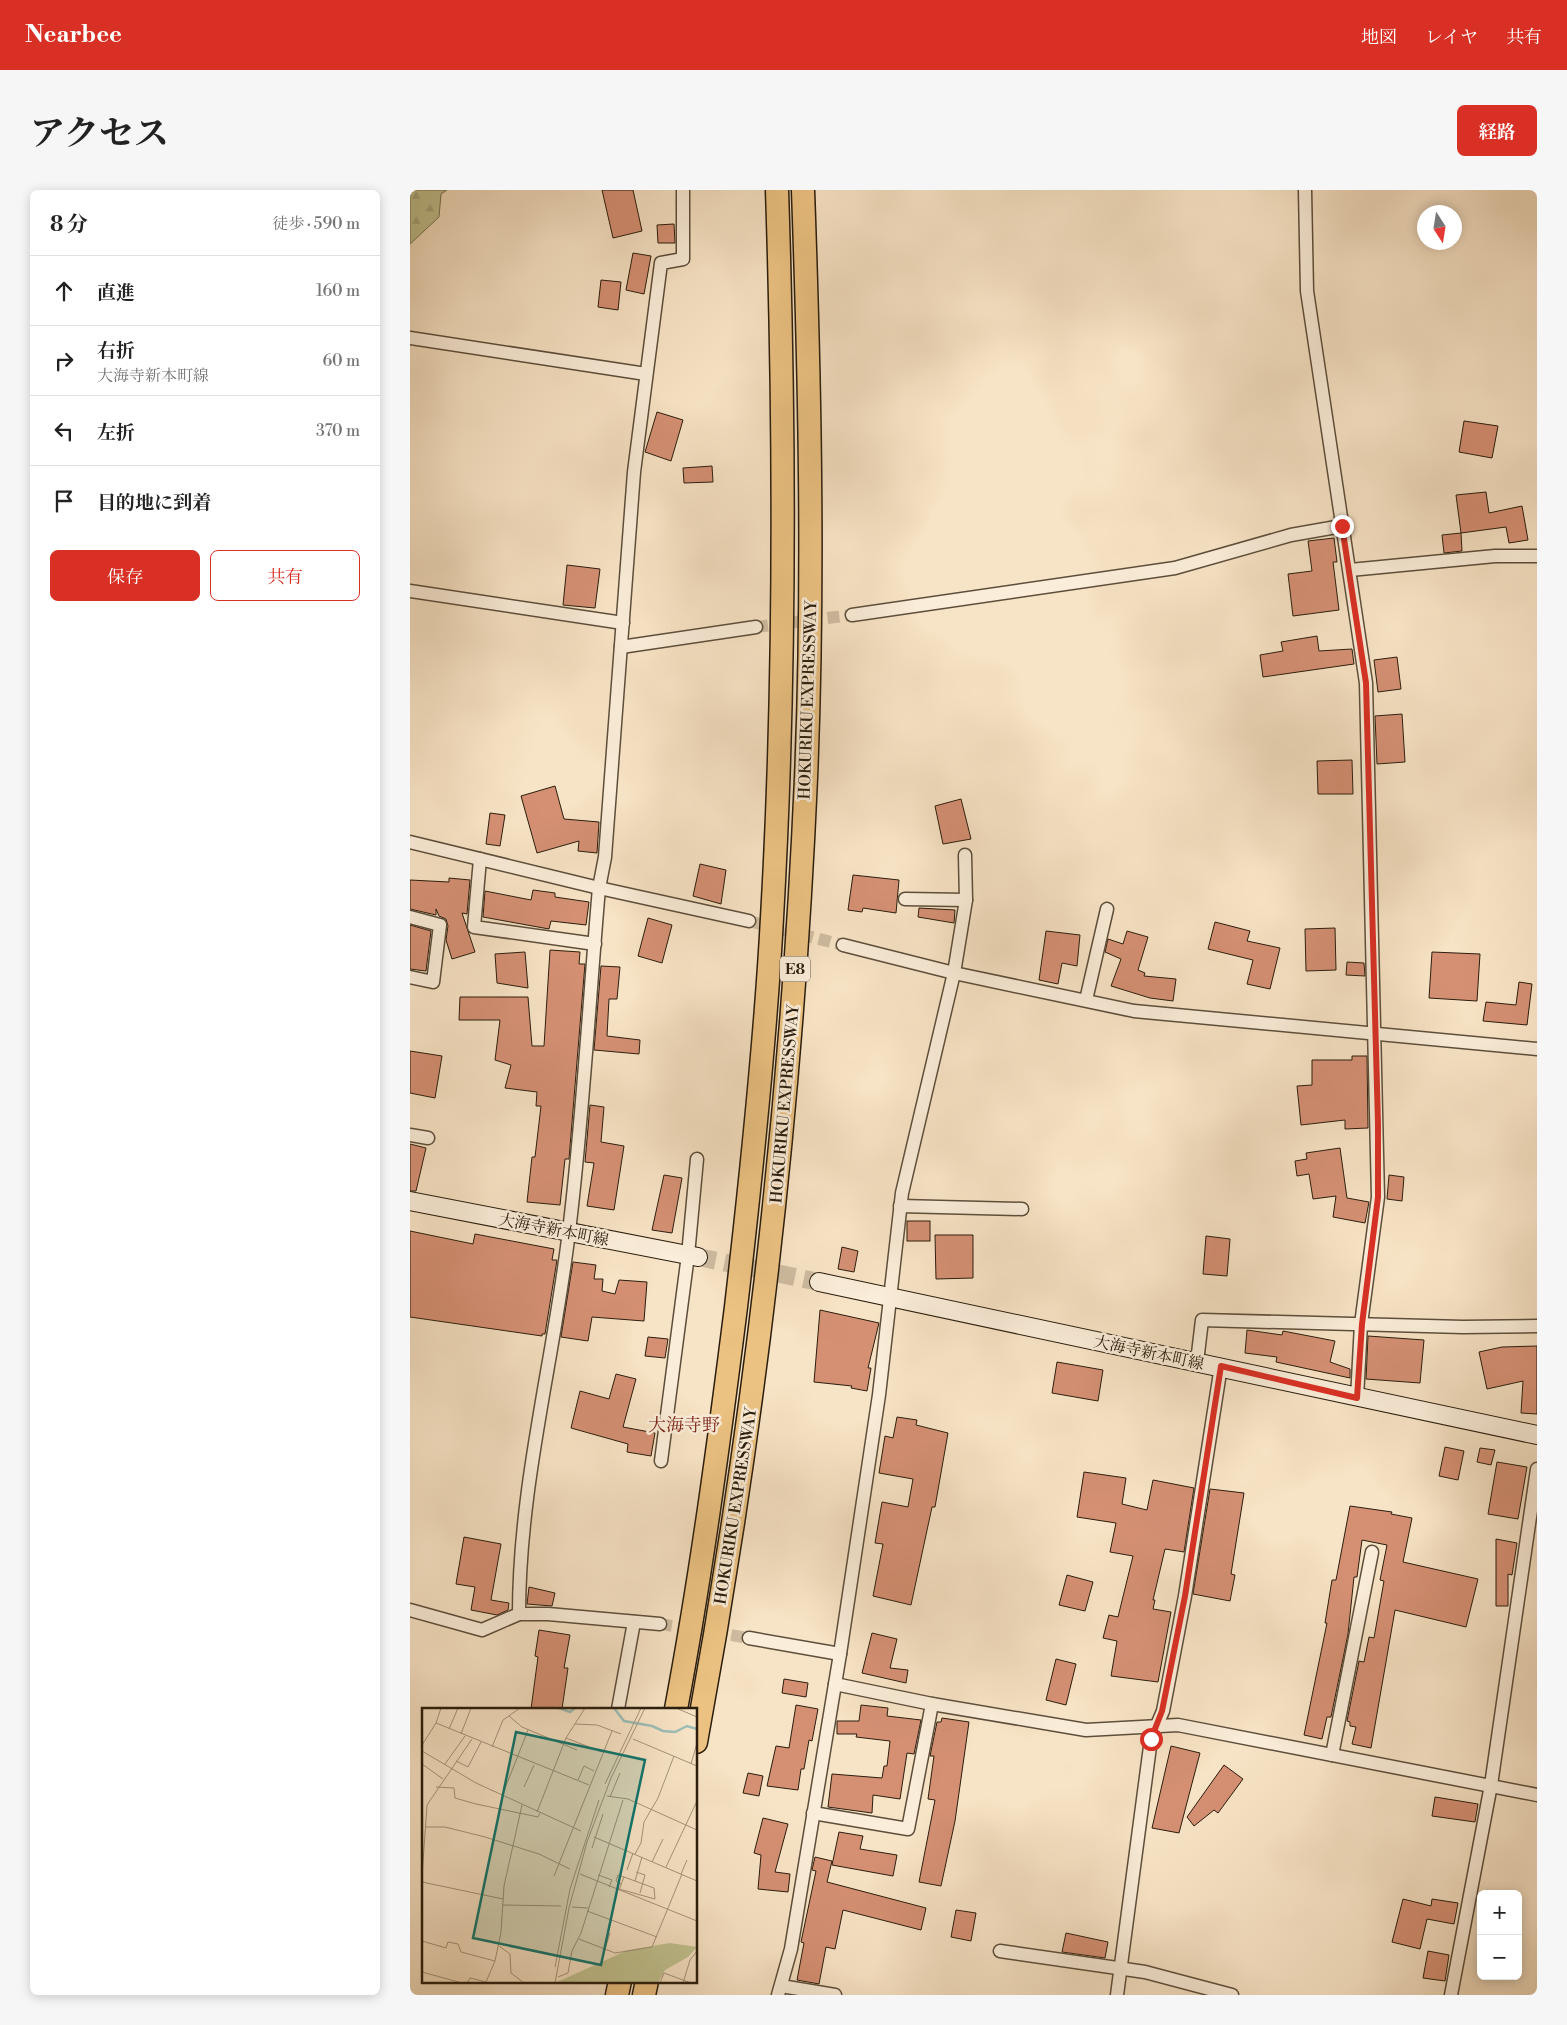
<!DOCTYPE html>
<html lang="ja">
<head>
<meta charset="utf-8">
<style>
	body { margin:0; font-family:"Libre Bodoni","Noto Serif JP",serif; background:#f6f6f6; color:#222 }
	.controls { position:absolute; right:15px; bottom:15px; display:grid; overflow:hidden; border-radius:8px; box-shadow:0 2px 12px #0003 }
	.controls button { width:45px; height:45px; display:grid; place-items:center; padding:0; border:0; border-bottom:1px solid #e0e0e0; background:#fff; color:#222; font:25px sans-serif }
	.compass { position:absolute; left:1007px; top:15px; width:45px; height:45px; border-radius:50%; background:#fff; box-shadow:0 2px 12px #0003; rotate:168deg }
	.stop { position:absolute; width:15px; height:15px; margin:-11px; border:4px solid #d93025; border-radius:50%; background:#fff }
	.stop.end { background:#d93025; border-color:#fff; box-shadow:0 1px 5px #0008 }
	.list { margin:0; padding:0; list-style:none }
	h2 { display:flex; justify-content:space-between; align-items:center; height:65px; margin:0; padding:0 20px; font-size:21px }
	h2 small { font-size:16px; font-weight:400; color:#767676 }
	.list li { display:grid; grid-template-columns:32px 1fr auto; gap:15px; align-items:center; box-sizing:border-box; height:70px; padding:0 20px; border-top:1px solid #e0e0e0 }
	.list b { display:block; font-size:19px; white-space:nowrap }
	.list p { margin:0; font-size:16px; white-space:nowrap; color:#767676 }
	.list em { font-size:16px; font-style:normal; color:#767676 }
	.actions { display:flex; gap:10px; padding:15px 20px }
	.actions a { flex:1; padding:11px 0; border:1px solid #d93025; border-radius:8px; text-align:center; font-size:18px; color:#d93025 }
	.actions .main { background:#d93025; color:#fff }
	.icon { flex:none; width:28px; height:28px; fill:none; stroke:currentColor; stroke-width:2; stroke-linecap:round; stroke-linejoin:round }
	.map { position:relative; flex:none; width:1127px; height:1805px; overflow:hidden; border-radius:8px }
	header { display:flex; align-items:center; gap:30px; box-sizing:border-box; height:70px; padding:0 25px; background:#d93025; color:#fff }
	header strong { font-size:24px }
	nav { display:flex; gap:28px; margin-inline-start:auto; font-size:18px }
	.intro { display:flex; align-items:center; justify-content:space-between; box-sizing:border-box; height:120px; padding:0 30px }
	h1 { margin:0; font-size:35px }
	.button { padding:12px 22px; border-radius:8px; background:#d93025; color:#fff; font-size:18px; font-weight:700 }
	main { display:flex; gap:30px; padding:0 30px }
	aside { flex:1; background:#fff; border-radius:8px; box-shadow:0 2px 12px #0003 }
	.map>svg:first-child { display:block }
	.forest { fill:url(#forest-firs); stroke:#76704f }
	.building { fill:#d59074; stroke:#2a1d0d }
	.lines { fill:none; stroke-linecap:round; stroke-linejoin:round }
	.minor-tunnel { stroke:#cebba0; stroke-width:12; stroke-dasharray:12 6; stroke-linecap:butt }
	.secondary-tunnel { stroke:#cebba0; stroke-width:18; stroke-dasharray:18 9; stroke-linecap:butt }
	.minor-casing { stroke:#5d4e3b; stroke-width:15 }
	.secondary-casing { stroke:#2a1d0d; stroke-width:20 }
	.motorway-casing { stroke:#2a1d0d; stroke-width:25 }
	.minor { stroke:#faedd9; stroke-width:12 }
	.secondary { stroke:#faedd9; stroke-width:18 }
	.motorway { stroke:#ecc282; stroke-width:22 }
	.route { stroke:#d93025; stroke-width:6 }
	.labels { text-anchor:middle; stroke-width:5; stroke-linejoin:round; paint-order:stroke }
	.shield { fill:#faedd9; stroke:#685b4a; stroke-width:1 }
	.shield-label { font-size:15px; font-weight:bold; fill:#2a1d0d }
	.street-label { font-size:16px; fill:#2a1d0d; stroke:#faedd9 }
	.neighbourhood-label { font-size:18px; fill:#7a1f14; stroke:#faedd9 }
	.inset-river { fill:none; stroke:#9dbeb7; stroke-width:2.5 }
	.inset-road { fill:none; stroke:#a5947b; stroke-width:1 }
	.view { fill:#0f766e; fill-opacity:0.15; stroke:#0f766e; stroke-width:2.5 }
	.inset-edge { fill:none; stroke:#2a1d0d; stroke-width:2.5 }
</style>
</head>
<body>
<header>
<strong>Nearbee</strong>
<nav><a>地図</a><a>レイヤ</a><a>共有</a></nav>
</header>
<div class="intro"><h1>アクセス</h1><a class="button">経路</a></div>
<main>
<aside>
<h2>8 分<small>徒歩 · 590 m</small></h2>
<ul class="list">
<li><svg class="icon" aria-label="ahead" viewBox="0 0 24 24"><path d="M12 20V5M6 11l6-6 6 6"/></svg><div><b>直進</b></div><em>160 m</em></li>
<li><svg class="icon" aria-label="right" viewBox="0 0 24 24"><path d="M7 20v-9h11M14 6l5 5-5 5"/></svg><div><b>右折</b><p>大海寺新本町線</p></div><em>60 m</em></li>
<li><svg class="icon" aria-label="left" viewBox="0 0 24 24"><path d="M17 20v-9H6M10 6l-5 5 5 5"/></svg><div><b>左折</b></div><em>370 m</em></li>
<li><svg class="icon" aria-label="arrive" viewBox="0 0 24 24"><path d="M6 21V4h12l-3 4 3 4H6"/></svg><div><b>目的地に到着</b></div></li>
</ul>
<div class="actions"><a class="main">保存</a><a>共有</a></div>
</aside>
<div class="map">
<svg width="1127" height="1805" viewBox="0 0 1127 1805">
	<defs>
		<pattern id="forest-firs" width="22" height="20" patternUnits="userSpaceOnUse" patternTransform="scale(1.25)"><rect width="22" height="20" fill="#c1c391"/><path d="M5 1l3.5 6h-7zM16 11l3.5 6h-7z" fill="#a6a77c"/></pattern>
	</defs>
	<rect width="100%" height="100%" fill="#f7e3c5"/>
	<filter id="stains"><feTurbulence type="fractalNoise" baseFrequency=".004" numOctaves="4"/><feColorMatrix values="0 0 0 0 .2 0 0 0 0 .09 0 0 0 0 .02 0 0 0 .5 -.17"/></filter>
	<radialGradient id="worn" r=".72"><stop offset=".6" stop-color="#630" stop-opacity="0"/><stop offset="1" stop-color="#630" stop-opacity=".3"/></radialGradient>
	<path class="forest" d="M0,0H37L31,4L29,27L0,54Z"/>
	<g class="building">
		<path d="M192,0H223L232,41L203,48Z"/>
		<path d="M264,34L265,53H248L247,35Z"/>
		<path d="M223,63L241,66L234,104L216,100Z"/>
		<path d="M191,90L211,92L208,120L188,117Z"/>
		<path d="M247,222L273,230L261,271L235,262Z"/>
		<path d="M1054,231L1088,236L1082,268L1049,262Z"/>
		<path d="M302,276L303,292L274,293L273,278Z"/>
		<path d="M1076,302L1079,323L1112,316L1118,350L1099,353L1096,337L1051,343L1046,305Z"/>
		<path d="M1051,343L1052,361L1034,363L1032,345Z"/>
		<path d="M924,348L927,372H923L929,420L883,426L878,384L902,381L898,351Z"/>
		<path d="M157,375L190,379L185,418L153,415Z"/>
		<path d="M907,446L909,461L942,459L944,474L853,487L850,465L873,461L871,452Z"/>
		<path d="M987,467L991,499L968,502L964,470Z"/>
		<path d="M992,524L995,572L967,574L965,526Z"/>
		<path d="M942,570L943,604H908L907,571Z"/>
		<path d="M145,596L154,629L189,632L187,663L168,661L169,651L127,663L111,606Z"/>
		<path d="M551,609L561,649L533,654L525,616Z"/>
		<path d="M80,623L95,625L90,656L76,654Z"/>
		<path d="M290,674L316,680L311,714L283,706Z"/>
		<path d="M443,685L489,690L486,723L453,718L452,722L438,720Z"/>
		<path d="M39,688L60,690L57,724L52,723L65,762L42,769L36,750L38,736L36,729L29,726L26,719V725L0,719V690L39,692Z"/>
		<path d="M123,700L145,703V707L179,712L176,735L141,731L139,739L73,727L75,701L121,710Z"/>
		<path d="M509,718L545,720L544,733L508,727Z"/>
		<path d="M238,728L262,735L252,773L228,766Z"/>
		<path d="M805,732L840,741L837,751L870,758L860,799L837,794L843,770L798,759Z"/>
		<path d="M0,735L21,741L16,781L0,779Z"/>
		<path d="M925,738L926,780L896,781L895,739Z"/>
		<path d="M636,741L670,745L667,776L652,773L648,794L629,790Z"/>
		<path d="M717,741L738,747L728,780L735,783L734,786L766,789L763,811L740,808L701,796L711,769L695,762L698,749L713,754Z"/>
		<path d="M140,760L170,762L169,774H175L159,969H155L150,1015L117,1012L122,967H125L131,916H126L127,902L95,898L101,875L85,870L90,830H49L50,807H118L122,856H134Z"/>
		<path d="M115,762L118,798L87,793L85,764Z"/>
		<path d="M1022,762L1070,764L1067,811L1019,808Z"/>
		<path d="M937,772L954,773L955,786L936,785Z"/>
		<path d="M191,776L210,777L207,809H199L197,846L230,850L229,864L184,860Z"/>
		<path d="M1109,792L1122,794L1117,835L1073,831L1076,812L1106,815Z"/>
		<path d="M0,861L32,866L25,908L0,903Z"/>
		<path d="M942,866H957L958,938L935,939V930L891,935L887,896L902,895V870H942Z"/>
		<path d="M180,915L194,917L191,952L214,956L204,1020L177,1016L184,973L175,972Z"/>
		<path d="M0,954L16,958L6,1001H0Z"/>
		<path d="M930,958L937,1008L959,1012L955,1033L923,1027L926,1006L903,1009L899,984L887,986L885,971L897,969L896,963Z"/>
		<path d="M254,985L272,988L262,1043L242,1040Z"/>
		<path d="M979,985L994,987L992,1011L977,1009Z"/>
		<rect x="497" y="1031" width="23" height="20"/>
		<path d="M0,1041L63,1054L65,1044L144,1059L142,1070H147L135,1144H132V1146L0,1127Z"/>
		<path d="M525,1045H563V1088L526,1089Z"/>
		<path d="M796,1046L820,1049L817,1086L793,1084Z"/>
		<path d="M432,1057L448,1061L444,1082L428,1079Z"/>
		<path d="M163,1072L186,1075L184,1089H193L192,1101L205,1104L209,1090L237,1092L234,1131L182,1127L178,1151L151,1147Z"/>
		<path d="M410,1120L469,1133L458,1178H461L457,1201L441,1198L442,1196L404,1192Z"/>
		<path d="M837,1140L872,1145L873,1141L925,1151L920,1172L940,1179V1188L866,1172L867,1167L835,1163Z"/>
		<path d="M958,1146L1014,1150L1010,1193L956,1189Z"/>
		<path d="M238,1147L258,1149L255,1168L235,1166Z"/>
		<path d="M1127,1156V1224L1111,1223L1113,1191L1077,1199L1069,1162L1092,1157Z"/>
		<path d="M647,1172L693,1180L688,1211L642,1203Z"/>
		<path d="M206,1184L226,1189L213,1237L245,1243L241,1266L217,1262L218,1254L161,1238L170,1201L199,1209Z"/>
		<path d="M487,1227L507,1230L506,1235L538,1243L525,1317H522L501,1415L463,1406L473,1354L465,1353L472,1312L498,1317L503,1289L469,1283L475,1246L483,1248Z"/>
		<path d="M1035,1257L1054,1261L1048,1290L1029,1286Z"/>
		<path d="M1070,1258L1085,1260L1081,1275L1067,1272Z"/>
		<path d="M1087,1272L1117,1277L1108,1329L1078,1324Z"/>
		<path d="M674,1282L716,1288L712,1314L737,1320L743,1290L784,1298L774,1362L755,1359L743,1410H745L743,1419L761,1422L748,1492L701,1486L707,1451L693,1448L699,1425L708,1427L723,1366L700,1362L706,1333L667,1327Z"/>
		<path d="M800,1299L834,1303L821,1384L825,1385L820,1411L783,1404Z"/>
		<path d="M940,1316L982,1322L981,1324L1002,1328L993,1372L1068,1389L1056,1437L985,1420L961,1558L942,1554L946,1537L940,1536V1532L937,1531L949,1471L954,1472L959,1447L964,1448L974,1391L970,1390L977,1355L952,1350L947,1387H944L938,1444L921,1527H917L912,1549L894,1545L917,1433H915L922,1390H926Z"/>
		<path d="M54,1347L91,1354L81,1410L99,1413L98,1420L87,1425L61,1420L65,1397L46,1394Z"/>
		<path d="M1086,1349L1107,1353L1102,1385L1098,1384V1416H1086Z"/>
		<path d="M657,1385L683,1392L675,1421L649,1415Z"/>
		<path d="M119,1397L145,1403L142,1416L117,1414Z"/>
		<path d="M129,1440L160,1445L154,1478H158L152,1519H121L128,1467L125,1466Z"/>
		<path d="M462,1443L487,1449L480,1478L498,1480L496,1493L452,1483Z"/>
		<path d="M646,1469L666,1474L656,1515L636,1510Z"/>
		<path d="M374,1489L398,1493L396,1507L372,1503Z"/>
		<path d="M386,1515L408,1519L402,1551L399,1550L394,1579H391L388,1600L357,1596L366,1556L379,1558Z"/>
		<path d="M451,1515L478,1518L477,1526L511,1530L504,1564L497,1563L490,1609L463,1605L462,1623L418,1617L422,1584L472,1588L474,1576H477L480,1551L446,1547L447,1544H427V1531H449Z"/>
		<path d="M532,1528L559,1532L545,1631L531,1696L509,1692L525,1610L518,1609L524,1566H520L527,1532H531Z"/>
		<path d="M761,1556L790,1563L769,1643L742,1638Z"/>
		<path d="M814,1575L833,1589L808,1623L804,1620L784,1636L777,1627Z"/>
		<path d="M338,1583L353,1586L349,1606L333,1603Z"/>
		<path d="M1025,1607L1068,1614L1065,1632L1022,1626Z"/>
		<path d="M353,1628L378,1634L365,1682L380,1684L378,1702L348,1699L351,1665L344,1663Z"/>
		<path d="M429,1642L453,1646L450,1659L487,1665L483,1686L422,1675Z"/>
		<path d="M405,1667L422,1671L417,1692L516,1718L511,1740L433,1720L425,1759L416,1757L409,1794L387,1790L394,1753L391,1752L406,1681L402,1680Z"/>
		<path d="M993,1709L1021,1716L1022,1709L1048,1713L1044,1734L1017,1729L1010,1759L982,1752Z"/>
		<path d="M546,1720L566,1723L561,1751L541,1747Z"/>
		<path d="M656,1743L698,1752L695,1768L652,1762Z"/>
		<path d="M1018,1761L1039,1765L1035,1791L1013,1788Z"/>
	</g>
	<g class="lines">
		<g class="minor-tunnel">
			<path d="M346,437L442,425"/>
			<path d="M339,731L433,755"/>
			<path d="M250,1434L339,1448"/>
		</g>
		<path class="secondary-tunnel" d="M288,1067L409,1092"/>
		<g class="minor-casing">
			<g id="minor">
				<path d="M895,0L897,101L956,493L968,1007L951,1134L947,1208"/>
				<path d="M0,148L236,184"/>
				<path d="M940,380L1085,366H1127"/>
				<path d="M0,401L213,433"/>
				<path d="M442,425L765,378L881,345L932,336"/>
				<path d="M211,457L346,437"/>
				<path d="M0,652L189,698L339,731"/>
				<path d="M70,669L64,737L185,754"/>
				<path d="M495,709L556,710"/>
				<path d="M0,727L30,735L23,792L0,787"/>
				<path d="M433,755L544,783L724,821L1127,859"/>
				<path d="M676,810L697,719"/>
				<path d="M0,945L18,948"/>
				<path d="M490,1016L612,1019"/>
				<path d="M787,1172L792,1130L1053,1137L1127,1136"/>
				<path d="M251,1271L278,1065L287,969"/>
				<path d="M0,1420L72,1440L109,1424H138L250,1434"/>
				<path d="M109,1424C109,1295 144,1169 159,1041C173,928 179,812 189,698L195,667L224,282L251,73L273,69V0"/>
				<path d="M339,1448L430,1464"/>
				<path d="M425,1494L522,1514L676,1540L768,1535L1127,1605"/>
				<path d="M208,1519L224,1432"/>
				<path d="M922,1565L962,1362"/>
				<path d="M403,1623L498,1639L522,1514"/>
				<path d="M590,1761L735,1782L822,1805"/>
				<path d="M371,1796L425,1805"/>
				<path d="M368,1805L381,1759L430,1464L469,1205L492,1003L544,783L556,710L555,665"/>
				<path d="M707,1805L741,1549L753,1521L775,1406L811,1176"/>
				<path d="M1041,1805L1081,1595L1127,1279"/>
			</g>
		</g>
		<g class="secondary-casing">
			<g id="secondary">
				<path d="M0,1011L288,1067"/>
				<path d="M409,1092L1127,1245"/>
			</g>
		</g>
		<g class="motorway-casing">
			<g id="motorway">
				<path d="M266,1519C291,1386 309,1252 326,1117C341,988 355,858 362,728C376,485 375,243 367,0"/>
				<path d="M286,1552C345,1233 382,912 396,588C404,392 400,196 393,0"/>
				<path d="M207,1805L210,1791"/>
				<path d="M234,1805L237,1791"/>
			</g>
		</g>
		<use href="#minor" class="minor"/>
		<use href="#secondary" class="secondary"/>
		<use href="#motorway" class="motorway"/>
	</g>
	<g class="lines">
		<path class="route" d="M741,1549L752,1521L775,1406L811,1176L947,1208L952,1134L968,1007V934L956,493L932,336"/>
	</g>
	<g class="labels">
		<rect class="shield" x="370" y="766.5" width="30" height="25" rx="4"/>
		<g class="shield-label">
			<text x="385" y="784">E8</text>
		</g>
		<g class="street-label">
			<text transform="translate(397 510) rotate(-88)" y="6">HOKURIKU EXPRESSWAY</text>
			<text transform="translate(374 914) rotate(-85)" y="6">HOKURIKU EXPRESSWAY</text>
			<text transform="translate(144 1039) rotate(11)" y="6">大海寺新本町線</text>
			<text transform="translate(739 1162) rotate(12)" y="6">大海寺新本町線</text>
			<text transform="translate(325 1316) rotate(-81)" y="6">HOKURIKU EXPRESSWAY</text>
		</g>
		<g class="neighbourhood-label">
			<text x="274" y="1241">大海寺野</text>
		</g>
	</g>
	<g transform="translate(12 1518)">
		<rect width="275" height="275" fill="#f7e3c5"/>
		<path d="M248,235L275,239L266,249L243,262L236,275H133L206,242Z" fill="#c1c391"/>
		<path class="inset-river" d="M137,0L148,4L153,0M192,0L202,13L230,18L241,23L253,24L265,18L275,21"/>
		<path class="inset-road" d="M254,0L275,9M87,8L100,19L155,42M14,15L19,0M153,16L175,17L199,26M27,21L36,0M39,26L49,0M144,30L180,44M211,31L275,58M0,37L14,15L167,77M70,39L81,12L98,0M0,43L54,75L159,123M34,53L46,59L59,34M0,56L21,71M23,56L43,28M269,56L275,35M156,72L162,58L172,63M183,76L219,0M14,79L32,80L33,90L54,96L116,109L118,105M102,79L112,57M80,88L106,22M185,88L206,91L275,122M188,89L198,65M115,104L144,30L163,0M4,119H23L63,129L117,146L148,161M172,129L275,173M170,140L181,106M213,146L219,135L222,114L236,90L252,48M230,154L241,131M244,159L275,93M205,162L211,145M214,164L223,167L218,185M158,166L275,213M259,166L265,152M176,167L190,172L187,179M0,168L5,97L50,31M132,168L190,23M0,174L81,191M199,176L194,173L196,167L202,169M197,181L233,191L232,180L213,173M197,182L202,169L213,173L220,149M81,197L139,198M150,199L166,200M165,203L235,229M157,231L193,245L230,239L260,166M0,233L24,240L26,234L36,236L39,244L73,253M77,238L88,246L89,265L102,275M183,241L188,225M133,259L148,181L177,92M0,264L40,275M136,269L146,265L150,243L159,225L201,92M45,275L48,270L64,274L73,253L79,224L82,178L100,97M133,275L147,200L165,134L189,70L223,0M238,275L242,265L269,275M261,275L268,252L275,243"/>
		<path class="view" d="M94,24L223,52L179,257L51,230Z"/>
		<rect width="275" height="275" class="inset-edge"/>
	</g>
	<rect width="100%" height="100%" filter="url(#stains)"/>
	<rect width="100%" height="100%" fill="url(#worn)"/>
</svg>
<div class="controls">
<button>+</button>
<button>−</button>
</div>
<svg class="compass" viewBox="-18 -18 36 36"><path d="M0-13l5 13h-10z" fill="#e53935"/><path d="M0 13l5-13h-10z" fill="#767676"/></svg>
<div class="stop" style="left:741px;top:1549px"></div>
<div class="stop end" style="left:932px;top:336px"></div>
</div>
</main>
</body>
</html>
